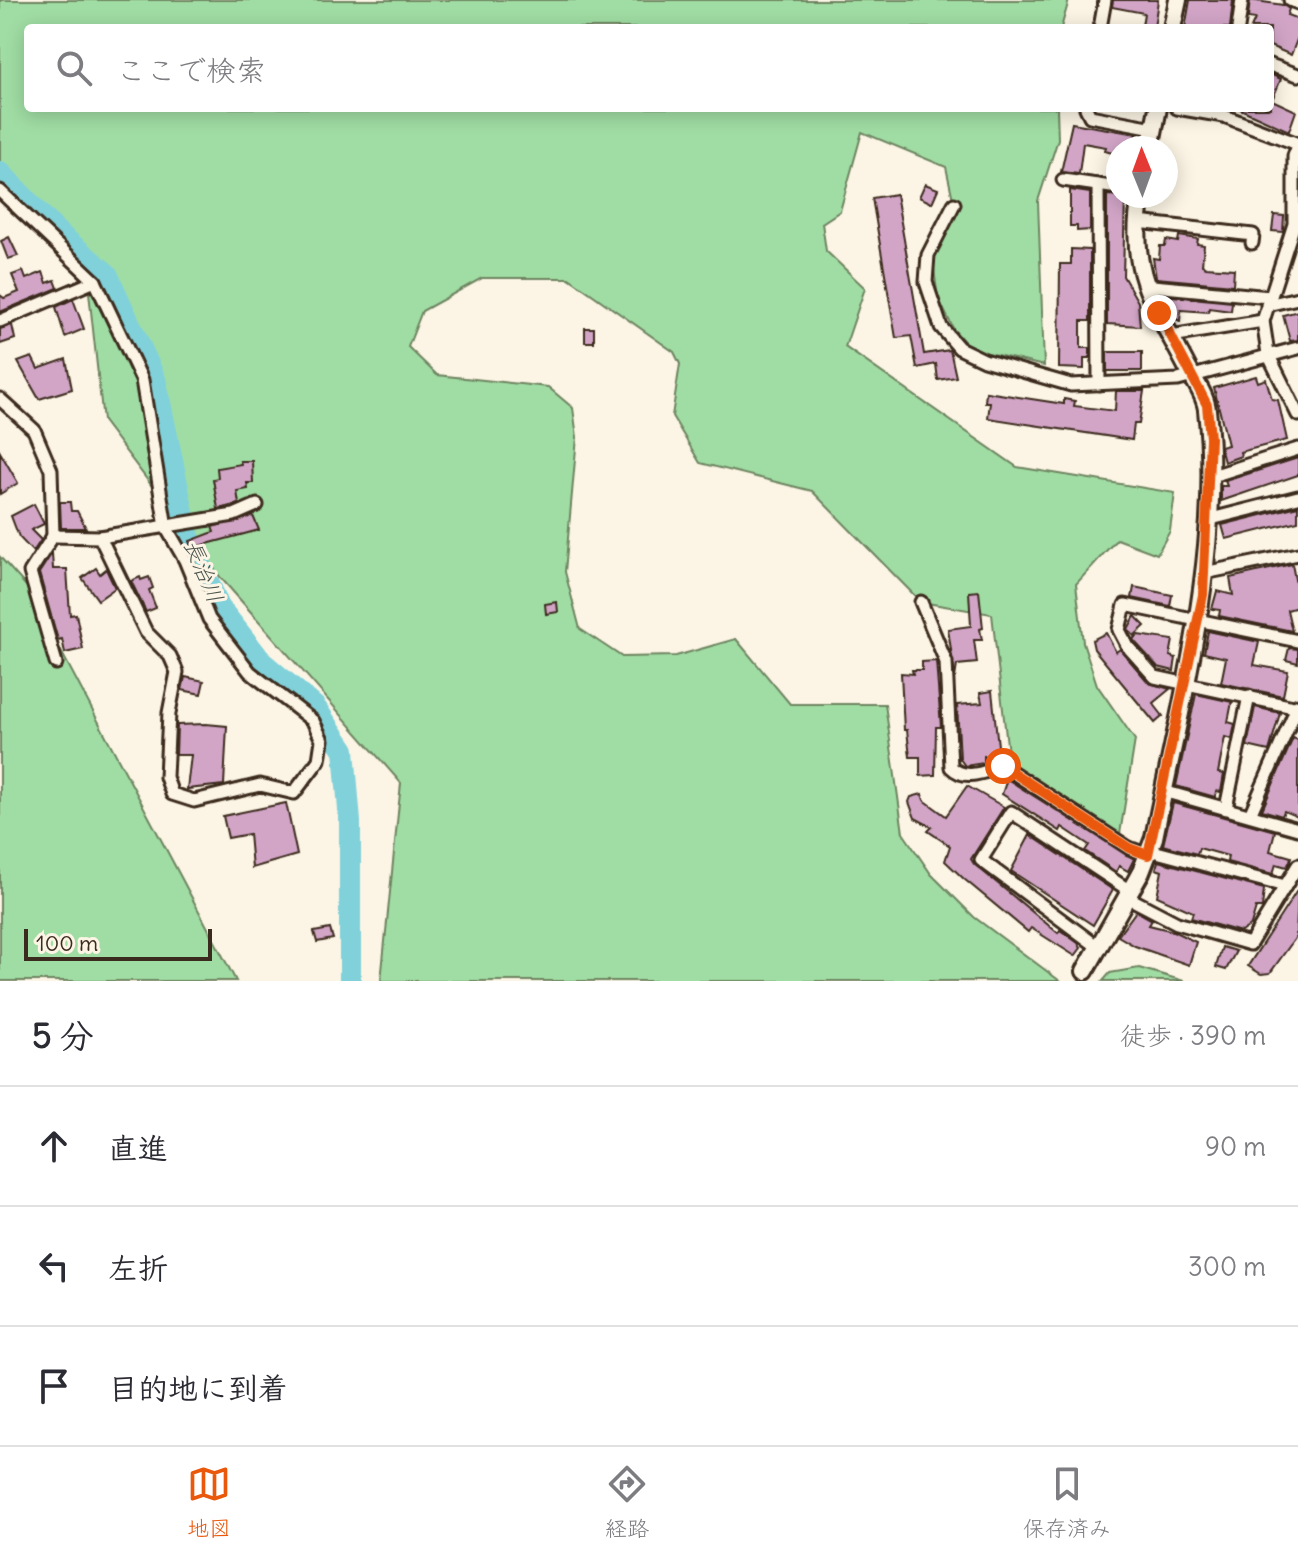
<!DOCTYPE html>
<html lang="ja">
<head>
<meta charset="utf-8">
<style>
	body { margin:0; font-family:Delius,"Klee One",sans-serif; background:#f7f7f7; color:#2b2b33 }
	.compass { position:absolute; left:1106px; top:136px; width:72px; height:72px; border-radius:50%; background:#fff; box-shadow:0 4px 20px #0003; rotate:359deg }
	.scale { position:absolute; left:24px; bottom:20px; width:188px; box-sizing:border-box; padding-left:8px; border:4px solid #3b2a1e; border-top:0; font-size:22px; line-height:28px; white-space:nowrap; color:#3b2a1e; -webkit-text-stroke:6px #fcf5e5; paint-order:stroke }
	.stop { position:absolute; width:24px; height:24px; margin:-18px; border:6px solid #ea580c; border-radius:50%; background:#fff }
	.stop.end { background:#ea580c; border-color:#fff; box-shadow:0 2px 8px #0008 }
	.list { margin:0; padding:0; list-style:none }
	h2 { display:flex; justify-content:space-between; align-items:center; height:104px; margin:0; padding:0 32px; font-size:34px }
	h2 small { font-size:26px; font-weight:400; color:#7c7c81 }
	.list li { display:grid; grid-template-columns:52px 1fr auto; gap:24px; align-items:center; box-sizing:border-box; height:120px; padding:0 32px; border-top:2px solid #e1e1e2 }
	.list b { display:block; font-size:30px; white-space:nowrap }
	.list em { font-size:26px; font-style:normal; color:#7c7c81 }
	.icon { flex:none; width:44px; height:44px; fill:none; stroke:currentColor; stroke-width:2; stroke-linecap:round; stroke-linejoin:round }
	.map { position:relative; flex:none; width:1298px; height:981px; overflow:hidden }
	.search { position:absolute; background:#fff; box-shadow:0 4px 20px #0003; left:24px; right:24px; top:24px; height:88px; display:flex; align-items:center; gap:20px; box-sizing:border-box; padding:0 28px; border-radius:8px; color:#7c7c81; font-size:30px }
	.sheet { height:464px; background:#fff }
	nav { display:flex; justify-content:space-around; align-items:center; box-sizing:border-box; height:112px; border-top:2px solid #e1e1e2; background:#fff; font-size:22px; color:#7c7c81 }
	nav a { display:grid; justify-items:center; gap:4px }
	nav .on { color:#ea580c }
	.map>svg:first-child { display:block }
	.green { fill:#a0dda4; stroke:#6e8461; stroke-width:2 }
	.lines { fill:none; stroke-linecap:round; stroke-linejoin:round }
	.river { stroke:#81d1da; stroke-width:22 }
	.building { fill:#d2a5c7; stroke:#3b2a1e; stroke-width:2 }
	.street-casing { stroke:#3b2a1e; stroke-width:17 }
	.secondary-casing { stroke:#3b2a1e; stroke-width:22 }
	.street { stroke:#fcf5e5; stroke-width:11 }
	.secondary { stroke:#fcf5e5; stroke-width:16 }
	.route { stroke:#ea580c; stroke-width:10 }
	.labels { text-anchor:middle; stroke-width:6; stroke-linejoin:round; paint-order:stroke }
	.water-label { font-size:22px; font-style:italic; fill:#4c544d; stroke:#fcf5e5 }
</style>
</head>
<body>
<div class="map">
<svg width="1298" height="981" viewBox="0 0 1298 981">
	<rect width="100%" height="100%" fill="#fcf5e5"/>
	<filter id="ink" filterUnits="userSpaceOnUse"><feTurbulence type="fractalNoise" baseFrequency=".0125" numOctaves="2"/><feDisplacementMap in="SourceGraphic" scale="16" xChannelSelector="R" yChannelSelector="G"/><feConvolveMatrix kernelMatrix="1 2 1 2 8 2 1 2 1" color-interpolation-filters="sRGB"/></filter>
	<g filter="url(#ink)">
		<g class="green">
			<path d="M0,0H1069L1061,28H28V108H1057L1058,139L1038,201L1044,366L971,349L954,330L938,298L933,262L954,204L946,167L862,132L840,211L822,223L826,251L865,288L845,347L1017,467L1175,493L1170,531L1157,554L1117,539L1076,584L1083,642L1097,685L1135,740L1120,834L1009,762L992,614L921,602L812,491L700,463L672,416L680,364L674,352L569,278H482L422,311L408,347L437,375L548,387L573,408L577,437L565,572L580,629L622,657L676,656L736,639L790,704H885L903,833L931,874L974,917L1060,981H381L401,783L221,578L103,421L86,265L64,230L0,166Z"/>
			<path d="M0,557L27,587L236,981H0Z"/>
			<path d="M1139,968L1184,981H1103L1110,973Z"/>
		</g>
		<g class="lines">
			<path class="river" d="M0,172L57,232L107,274L155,379L187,532L219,607L263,663L315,707L344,750L350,822V981"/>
		</g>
		<g class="building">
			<path d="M1113,0H1158L1154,28L1142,26L1144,13L1112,7Z"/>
			<path d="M1190,0H1233L1230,28H1185Z"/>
			<path d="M1250,0L1283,5L1289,9L1287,15L1298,19V37L1291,55L1270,46V28H1251L1255,19L1248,18Z"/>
			<path d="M1270,74L1281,79L1272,100L1296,111L1289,131L1238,108H1270Z"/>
			<path d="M1072,123L1137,134L1134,148H1118L1116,154L1105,151L1106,147L1083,143L1079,174L1061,172Z"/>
			<path d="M925,184L938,189L932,203L919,197Z"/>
			<path d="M1070,190L1090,193V230L1077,231V226H1070Z"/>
			<path d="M896,194L924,354L950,350L956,377L938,380L936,364L917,368L911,336L896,338L872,198Z"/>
			<path d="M1107,195L1125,196L1123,276L1138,302L1140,326L1107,324Z"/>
			<path d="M1274,215L1284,216L1283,232L1272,231Z"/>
			<path d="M1179,236L1198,239L1197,244L1204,245L1202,265L1206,267L1234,269L1233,285L1156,278L1153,258L1159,259L1160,246H1165L1166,240L1178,242Z"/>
			<path d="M9,237L18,256L8,259L1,241Z"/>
			<path d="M1071,249L1090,250V321H1081V348H1090V358H1084V369L1059,368L1060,264H1071Z"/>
			<path d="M23,271L26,279L43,272L47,283L55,280L58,288L0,312V295L4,298L19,292L12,275Z"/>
			<path d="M1162,295L1232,302L1231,311L1209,308L1208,312L1181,310L1180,321L1173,318Z"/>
			<path d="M73,299L84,329L65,337L56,307Z"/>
			<path d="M1298,311V340L1290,341L1283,315Z"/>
			<path d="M12,325L15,339L0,344V329Z"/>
			<rect x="585" y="328" width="9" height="14"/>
			<rect x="1107" y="352" width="35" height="19"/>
			<path d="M32,357L38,369L66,359L72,389L39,399L18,362Z"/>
			<path d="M1256,376L1258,382L1266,379L1272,399L1278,400L1287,440L1240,452L1241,456L1224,462L1220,447L1228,445L1214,388Z"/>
			<path d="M1116,391H1144L1139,424H1134L1132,440L988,418L990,402H985L986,392L1064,404V399L1075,401L1074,406L1115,411Z"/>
			<path d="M0,452L18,483L0,494Z"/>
			<path d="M1298,458V475L1221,501V486H1227L1225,481Z"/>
			<path d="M240,461H252L253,483H247L248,489L237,491L239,504L218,509L213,479L218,478L217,468L241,464Z"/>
			<path d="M60,502H70L71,511H77L86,528H61Z"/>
			<path d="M34,504L44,524L31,530L41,540L33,552L19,537L11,516Z"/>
			<path d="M1298,506V521L1226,539L1222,525Z"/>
			<path d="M253,516L259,530L192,548L190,541L214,532L212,527Z"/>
			<path d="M52,553L53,569H67L70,615L76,614L83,649L65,653L62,639L58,640L39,573Z"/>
			<path d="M1292,564L1298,595V607L1287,610L1292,631L1219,616L1220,610L1212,609L1217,591L1233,595L1230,578Z"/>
			<path d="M96,568L100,574L106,569L115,588L98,600L82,578Z"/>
			<path d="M140,577L141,580L149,577L153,588L149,590L156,608L146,612L131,581Z"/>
			<path d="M1134,587L1172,595L1170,606L1132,598Z"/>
			<path d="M979,591L983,628L980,629L982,640H974L977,663L957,665L955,678L948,629L971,626L969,592Z"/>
			<path d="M557,602L558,612L546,614L545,604Z"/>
			<path d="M1135,616L1145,626L1134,636L1128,629Z"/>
			<path d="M1208,631L1259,642L1254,665L1288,671L1283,696L1221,683L1226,658L1204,653Z"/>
			<path d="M1106,633L1116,652L1120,649L1149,683L1170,689L1153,703L1163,716L1155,723L1094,649L1092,640Z"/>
			<path d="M1138,635L1173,640L1170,656L1176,658L1174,671L1158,667L1135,642L1133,639Z"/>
			<path d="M1289,648L1298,649V663L1286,660Z"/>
			<path d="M936,661L941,727H936L935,775L920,776V757H910L907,730H904L901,673L913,674L912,670H922V662Z"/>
			<path d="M185,677L204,681L201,694L182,690Z"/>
			<path d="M992,691L999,755L984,756V763L965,766L960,759L957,705L982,703L980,693Z"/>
			<path d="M1196,694L1232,702L1228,722L1235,724L1232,739L1225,737L1218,773L1224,774L1221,792L1216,791L1215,797L1176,786Z"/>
			<path d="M1255,707L1280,713L1269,751L1247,746Z"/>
			<path d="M206,724L227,726L224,785L187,789L191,755H176L177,725Z"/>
			<path d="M1293,738L1298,740V817L1284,811L1282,816L1262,810Z"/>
			<path d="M1007,779L1134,859L1128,871L1119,866L1116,872L1085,851L1089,845L1062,827L1060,831L1002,794Z"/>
			<path d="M967,786L1004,807L971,859L974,864L1058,933L1060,930L1078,943L1081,948L1075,956L1031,928L1028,932L964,879L945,861L950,846L928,831L932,827L915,818L909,802L911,797L922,794L924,800L946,816Z"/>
			<path d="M286,803L297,855L252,868L249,834L228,838L223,816Z"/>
			<path d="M1173,803L1275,831L1270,851L1291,857L1290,861L1287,867L1276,864L1273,874L1227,862L1228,856L1199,848L1197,854L1163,845Z"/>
			<path d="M1030,835L1113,890L1093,925L1011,871Z"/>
			<path d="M1158,861L1264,889L1262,908H1256L1251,925L1241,932L1191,918L1193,912L1157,896L1162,871L1156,869Z"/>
			<path d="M1298,889L1296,937L1270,973L1261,974L1248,966Z"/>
			<path d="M1136,911L1152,920L1149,925L1173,931L1196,942L1189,965L1135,946L1118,936Z"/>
			<path d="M330,929L333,939L317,942L314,932Z"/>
			<path d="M1222,947L1236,951L1226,970L1216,967Z"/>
		</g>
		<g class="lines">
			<g class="street-casing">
				<g id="street">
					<path d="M1290,0L1298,3"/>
					<path d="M1100,28L1105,0"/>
					<path d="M1238,28L1242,0"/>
					<path d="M1270,65L1298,75"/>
					<path d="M1086,108L1090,116L1154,128"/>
					<path d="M1177,108L1224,116L1298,144"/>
					<path d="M1298,146L1294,156V224L1263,321L1268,354L1298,415"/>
					<path d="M1063,180L1118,188"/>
					<path d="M1098,185L1099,384"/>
					<path d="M0,191L95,281L142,380L166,527L185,560L209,619L250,672L313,721L322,740L319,760L294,793L260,785L194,801L172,794L166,777L169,713L177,672L170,656L146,632L100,537L53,536L51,470L34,430L0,399"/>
					<path d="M954,204L928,255L926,282L941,327L959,348L984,360L1071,385L1178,380L1298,348"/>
					<path d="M1138,222L1253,235L1252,243"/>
					<path d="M1147,289L1153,286L1270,297"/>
					<path d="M1267,305L1298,298"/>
					<path d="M0,321L95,281"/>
					<path d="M1171,336L1263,321"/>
					<path d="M1209,477L1298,449"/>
					<path d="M1207,520L1298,497"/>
					<path d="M53,536L30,572L56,663"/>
					<path d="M100,537L234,515L257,505"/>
					<path d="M1204,573L1298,554"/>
					<path d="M921,602L946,662L951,767C966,782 985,771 1003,766L1129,848L1148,855"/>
					<path d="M1298,641L1125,605L1119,630L1128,647L1155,677L1298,708"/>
					<path d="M1163,791L1298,829"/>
					<path d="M1226,808L1249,696"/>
					<path d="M1250,815L1298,705"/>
					<path d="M1149,850L1285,886"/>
					<path d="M1127,897L1177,923L1250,944L1298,865"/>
					<path d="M1098,947L981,860L1011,812L1130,891"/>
				</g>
			</g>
			<g class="secondary-casing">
				<g id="secondary">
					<path d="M1172,28L1178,0"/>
					<path d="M1150,148L1158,108"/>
					<path d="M1085,971L1141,872L1154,838C1181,701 1223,550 1207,410C1206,396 1194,380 1187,367C1154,303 1127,271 1141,196"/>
				</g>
			</g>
			<use href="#street" class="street"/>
			<use href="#secondary" class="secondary"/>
		</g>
	</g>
	<g class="lines" filter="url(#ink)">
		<path class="route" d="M1003,766L1129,848L1148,855L1203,595L1210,438L1207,405L1159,313"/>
	</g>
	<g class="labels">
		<g class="water-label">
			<text transform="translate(204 571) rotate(67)" y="8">長治川</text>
		</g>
	</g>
</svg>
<svg class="compass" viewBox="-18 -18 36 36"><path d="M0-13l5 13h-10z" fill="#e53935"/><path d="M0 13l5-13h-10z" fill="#7c7c81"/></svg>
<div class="scale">100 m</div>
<div class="stop" style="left:1003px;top:766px"></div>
<div class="stop end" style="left:1159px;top:313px"></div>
<div class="search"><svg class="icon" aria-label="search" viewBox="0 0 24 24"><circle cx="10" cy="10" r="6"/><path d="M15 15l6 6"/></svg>ここで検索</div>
</div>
<section class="sheet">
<h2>5 分<small>徒歩 · 390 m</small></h2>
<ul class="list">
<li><svg class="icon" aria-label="ahead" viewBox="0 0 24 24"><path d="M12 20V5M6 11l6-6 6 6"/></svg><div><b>直進</b></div><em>90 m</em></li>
<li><svg class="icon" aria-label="left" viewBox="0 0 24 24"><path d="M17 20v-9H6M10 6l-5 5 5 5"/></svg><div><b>左折</b></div><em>300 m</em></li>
<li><svg class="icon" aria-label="arrive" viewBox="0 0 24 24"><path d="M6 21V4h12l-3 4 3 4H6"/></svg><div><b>目的地に到着</b></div></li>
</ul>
</section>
<nav>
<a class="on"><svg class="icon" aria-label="map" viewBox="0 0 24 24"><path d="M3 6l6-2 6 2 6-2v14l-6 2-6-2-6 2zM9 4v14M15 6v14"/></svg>地図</a>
<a><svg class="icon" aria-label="directions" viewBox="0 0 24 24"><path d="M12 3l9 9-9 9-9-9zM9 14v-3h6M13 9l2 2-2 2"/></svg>経路</a>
<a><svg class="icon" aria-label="saved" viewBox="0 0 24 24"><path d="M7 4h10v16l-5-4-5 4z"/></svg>保存済み</a>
</nav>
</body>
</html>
